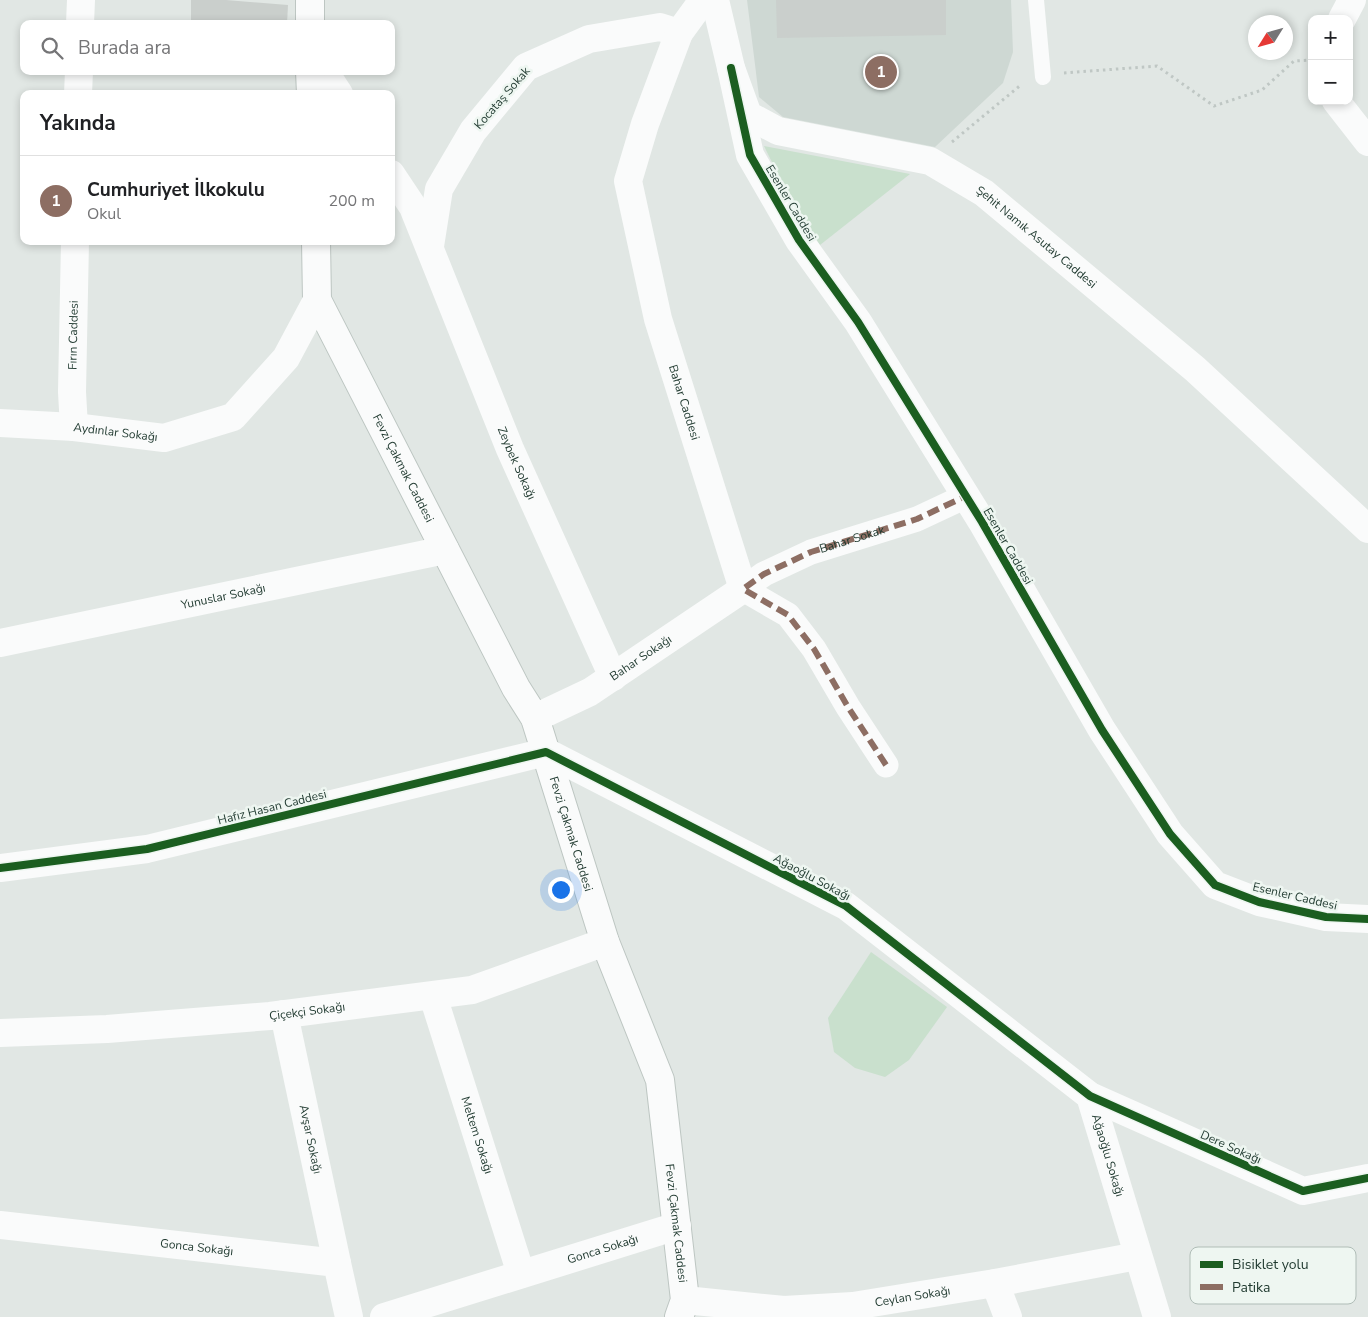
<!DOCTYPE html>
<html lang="tr">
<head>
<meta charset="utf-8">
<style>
	body { margin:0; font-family:"Nunito Sans",sans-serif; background:#f6f6f6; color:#202124 }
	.controls { position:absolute; right:15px; top:15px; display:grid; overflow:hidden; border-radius:10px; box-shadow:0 2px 8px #0003 }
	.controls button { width:45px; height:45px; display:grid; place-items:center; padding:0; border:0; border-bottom:1px solid #e0e0e0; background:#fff; color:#202124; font:25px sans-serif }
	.compass { position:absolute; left:1248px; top:15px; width:45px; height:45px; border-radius:50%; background:#fff; box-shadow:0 2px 8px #0003; rotate:233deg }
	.you { position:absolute; left:560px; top:889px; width:18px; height:18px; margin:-12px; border:4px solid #fff; border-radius:50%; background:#1a73e8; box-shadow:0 0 0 8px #1a73e833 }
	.badge { display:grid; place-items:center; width:32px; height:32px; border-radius:50%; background:#63766e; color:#fff; font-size:16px; font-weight:700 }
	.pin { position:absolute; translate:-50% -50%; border:2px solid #fff; box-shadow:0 1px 5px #0006 }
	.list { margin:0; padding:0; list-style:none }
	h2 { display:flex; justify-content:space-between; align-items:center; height:65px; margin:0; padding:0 20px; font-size:21px }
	h2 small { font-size:16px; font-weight:400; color:#757577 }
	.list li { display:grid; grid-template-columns:32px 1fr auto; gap:15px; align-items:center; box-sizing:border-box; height:90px; padding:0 20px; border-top:1px solid #e0e0e0 }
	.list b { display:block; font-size:19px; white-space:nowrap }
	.list p { margin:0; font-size:16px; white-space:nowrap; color:#757577 }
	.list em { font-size:16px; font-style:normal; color:#757577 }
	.icon { flex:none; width:28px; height:28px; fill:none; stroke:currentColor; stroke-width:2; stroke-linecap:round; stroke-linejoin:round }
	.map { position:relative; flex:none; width:1368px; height:1317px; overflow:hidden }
	.search { position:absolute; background:#fff; box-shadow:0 2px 8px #0003; left:20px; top:20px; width:375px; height:55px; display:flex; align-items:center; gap:12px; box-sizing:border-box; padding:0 18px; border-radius:10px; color:#757577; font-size:19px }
	.panel { position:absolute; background:#fff; box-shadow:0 2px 8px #0003; left:20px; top:90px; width:375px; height:155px; border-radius:10px }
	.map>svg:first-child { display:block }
	.built { fill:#ced8d3 }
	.green { fill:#c9e0cd }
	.building { fill:#cacfcc }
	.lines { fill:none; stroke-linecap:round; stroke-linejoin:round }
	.secondary-casing { stroke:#bdc6c2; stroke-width:30 }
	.path { stroke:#bfc7c4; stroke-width:3; stroke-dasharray:2.5 4; stroke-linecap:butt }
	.service { stroke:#fafbfb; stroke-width:16 }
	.pedestrian { stroke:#fafbfb; stroke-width:25 }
	.minor { stroke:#fafbfb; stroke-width:28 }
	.tertiary { stroke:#fafbfb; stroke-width:28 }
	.secondary { stroke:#fafbfb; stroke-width:28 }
	.quiet { stroke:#8d6e63; stroke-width:6; stroke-dasharray:12 6; stroke-linecap:butt }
	.cycleway-casing { stroke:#eef6f1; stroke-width:11 }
	.cycleway { stroke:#1b5e20; stroke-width:8 }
	.labels { text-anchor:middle; stroke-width:5; stroke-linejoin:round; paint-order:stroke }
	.street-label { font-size:12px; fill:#1f392f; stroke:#eef6f1 }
	.key { fill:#eef6f1; stroke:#b0bdb7; stroke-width:1 }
	.key-label { font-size:14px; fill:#1f392f }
</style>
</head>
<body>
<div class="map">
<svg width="1368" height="1317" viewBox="0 0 1368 1317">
	<rect width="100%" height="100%" fill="#e1e7e4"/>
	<path class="built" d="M747,0H1011L1013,52L1003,83L935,147L783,117L759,97Z"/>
	<g class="green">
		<path d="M764,146L910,174L820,245L794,207Z"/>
		<path d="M871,952L947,1007L909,1060L885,1077L855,1068L834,1052L828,1018Z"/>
	</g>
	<g class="building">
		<path d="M191,0H226L288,5L287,24H191Z"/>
		<path d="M776,0H946V35L777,38Z"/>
	</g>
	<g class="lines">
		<g class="secondary-casing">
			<g id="secondary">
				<path d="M310,24V0"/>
				<path d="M310,71L311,94"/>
				<path id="s16" d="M316,241L317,300L516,688L535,718L605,942L660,1080L685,1300L679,1317"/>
			</g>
		</g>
		<g class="path">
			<path d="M1064,73L1157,66L1214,106L1262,90L1294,61L1312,60"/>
			<path d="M952,142L1022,84"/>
		</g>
		<path class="service" d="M1036,0L1043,77"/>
		<path class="pedestrian" id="s1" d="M886,765L848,707L814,649L788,615L743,589L764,574L811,552L917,519L966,496"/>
		<g class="minor">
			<path d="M1342,19L1352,0"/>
			<path d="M80,24L81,0"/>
			<path d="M324,71L339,94"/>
			<path d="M78,94L79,71"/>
			<path d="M1336,101L1368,142"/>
			<path id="s2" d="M391,174L413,207L510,449L613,677"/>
			<path d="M430,246L439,189L473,131L526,67L589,39L660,27L679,33"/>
			<path id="s3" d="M0,423L74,427L164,438L233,417L286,358L317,300"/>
			<path id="s4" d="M74,427L72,392L75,241"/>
			<path id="s5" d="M0,643L445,550"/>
			<path id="s6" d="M535,718L590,692L743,589"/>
			<path d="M546,752L846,906L1090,1096L1303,1191L1368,1178"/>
			<path id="s7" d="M433,996L521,1274"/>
			<path id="s8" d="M284,1014L337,1263"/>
			<path id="s9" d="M0,1033L107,1029L270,1016L472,990L605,942"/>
			<path id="s10" d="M1090,1096L1157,1317"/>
			<path id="s11" d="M0,1225L337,1263L349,1317"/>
			<path d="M995,1283L1008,1317"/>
			<path id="s12" d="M685,1300L784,1310L853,1306L995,1283L1137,1256"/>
			<path id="s13" d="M384,1317L677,1226"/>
		</g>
		<g class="tertiary">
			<path id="s14" d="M703,0L679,33L645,124L628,181L658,319L743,589"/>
			<path id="s15" d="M715,0L731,68L748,115L778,131L930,161L984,193L1195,369L1368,529"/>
			<path d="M731,68L750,155L799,240L858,322L982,522L1102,730L1170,834L1215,885L1259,902L1326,917L1368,919"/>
			<path d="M0,868L147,849L546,752"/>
		</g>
		<use href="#secondary" class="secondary"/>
		<path class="quiet" d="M886,765L848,707L814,649L788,615L743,589L764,574L811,552L917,519L966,496"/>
		<g class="cycleway-casing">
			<g id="cycleway">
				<path d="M731,68L750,155L799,240L858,322L982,522L1102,730L1170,834L1215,885L1259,902L1326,917L1368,919"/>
				<path d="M0,868L147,849L546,752L846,906L1090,1096L1303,1191L1368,1178"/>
			</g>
		</g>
		<use href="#cycleway" class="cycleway"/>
	</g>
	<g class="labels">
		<g class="street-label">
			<text transform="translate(502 98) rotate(-49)" y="4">Kocataş Sokak</text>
			<text transform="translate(791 203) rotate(59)" y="4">Esenler Caddesi</text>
			<text dy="4" stroke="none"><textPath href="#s15" startOffset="440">Şehit Namık Asutay Caddesi</textPath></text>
			<text dy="4" stroke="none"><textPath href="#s4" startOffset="92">Fırın Caddesi</textPath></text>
			<text dy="4" stroke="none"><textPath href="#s14" startOffset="426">Bahar Caddesi</textPath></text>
			<text dy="4" stroke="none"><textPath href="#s3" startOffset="116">Aydınlar Sokağı</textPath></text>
			<text dy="4" stroke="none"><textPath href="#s2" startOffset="316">Zeybek Sokağı</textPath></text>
			<text dy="4" stroke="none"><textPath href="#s16" startOffset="248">Fevzi Çakmak Caddesi</textPath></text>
			<text dy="4" stroke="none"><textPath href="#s1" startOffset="352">Bahar Sokak</textPath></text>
			<text transform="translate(1008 546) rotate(60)" y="4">Esenler Caddesi</text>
			<text dy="4" stroke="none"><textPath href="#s5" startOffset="228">Yunuslar Sokağı</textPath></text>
			<text dy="4" stroke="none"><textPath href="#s6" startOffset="122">Bahar Sokağı</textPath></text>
			<text transform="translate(272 807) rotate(-14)" y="4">Hafız Hasan Caddesi</text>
			<text dy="4" stroke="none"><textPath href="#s16" startOffset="652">Fevzi Çakmak Caddesi</textPath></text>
			<text transform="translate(812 877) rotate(28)" y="4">Ağaoğlu Sokağı</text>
			<text transform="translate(1295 896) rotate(13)" y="4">Esenler Caddesi</text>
			<text dy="4" stroke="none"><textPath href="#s9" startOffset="308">Çiçekçi Sokağı</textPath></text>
			<text dy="4" stroke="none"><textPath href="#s7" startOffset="146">Meltem Sokağı</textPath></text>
			<text dy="4" stroke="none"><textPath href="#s8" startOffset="128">Avşar Sokağı</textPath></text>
			<text transform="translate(1231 1147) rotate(24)" y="4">Dere Sokağı</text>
			<text dy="4" stroke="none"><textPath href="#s10" startOffset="62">Ağaoğlu Sokağı</textPath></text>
			<text dy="4" stroke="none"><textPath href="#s16" startOffset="1058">Fevzi Çakmak Caddesi</textPath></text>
			<text dy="4" stroke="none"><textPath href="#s11" startOffset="198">Gonca Sokağı</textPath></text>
			<text dy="4" stroke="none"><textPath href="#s13" startOffset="229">Gonca Sokağı</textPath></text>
			<text dy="4" stroke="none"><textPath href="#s12" startOffset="229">Ceylan Sokağı</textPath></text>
		</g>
	</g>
	<rect x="1190" y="1247" width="166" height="57" rx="8" class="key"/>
	<rect x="1200" y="1261" width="23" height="7" fill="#1b5e20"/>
	<rect x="1200" y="1284" width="23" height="6" fill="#8d6e63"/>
	<g class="key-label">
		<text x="1232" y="1269">Bisiklet yolu</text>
		<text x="1232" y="1292">Patika</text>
	</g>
</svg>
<div class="controls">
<button>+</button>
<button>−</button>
</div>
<svg class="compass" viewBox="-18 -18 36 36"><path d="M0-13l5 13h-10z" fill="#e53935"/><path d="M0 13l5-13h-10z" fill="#757577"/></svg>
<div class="you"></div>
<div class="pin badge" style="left:881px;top:72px;background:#8d6e63">1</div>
<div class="search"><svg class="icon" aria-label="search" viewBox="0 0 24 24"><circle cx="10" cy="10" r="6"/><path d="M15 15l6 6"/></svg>Burada ara</div>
<section class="panel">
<h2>Yakında<small></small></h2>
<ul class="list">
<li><span class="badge" style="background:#8d6e63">1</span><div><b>Cumhuriyet İlkokulu</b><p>Okul</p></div><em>200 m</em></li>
</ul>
</section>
</div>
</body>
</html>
